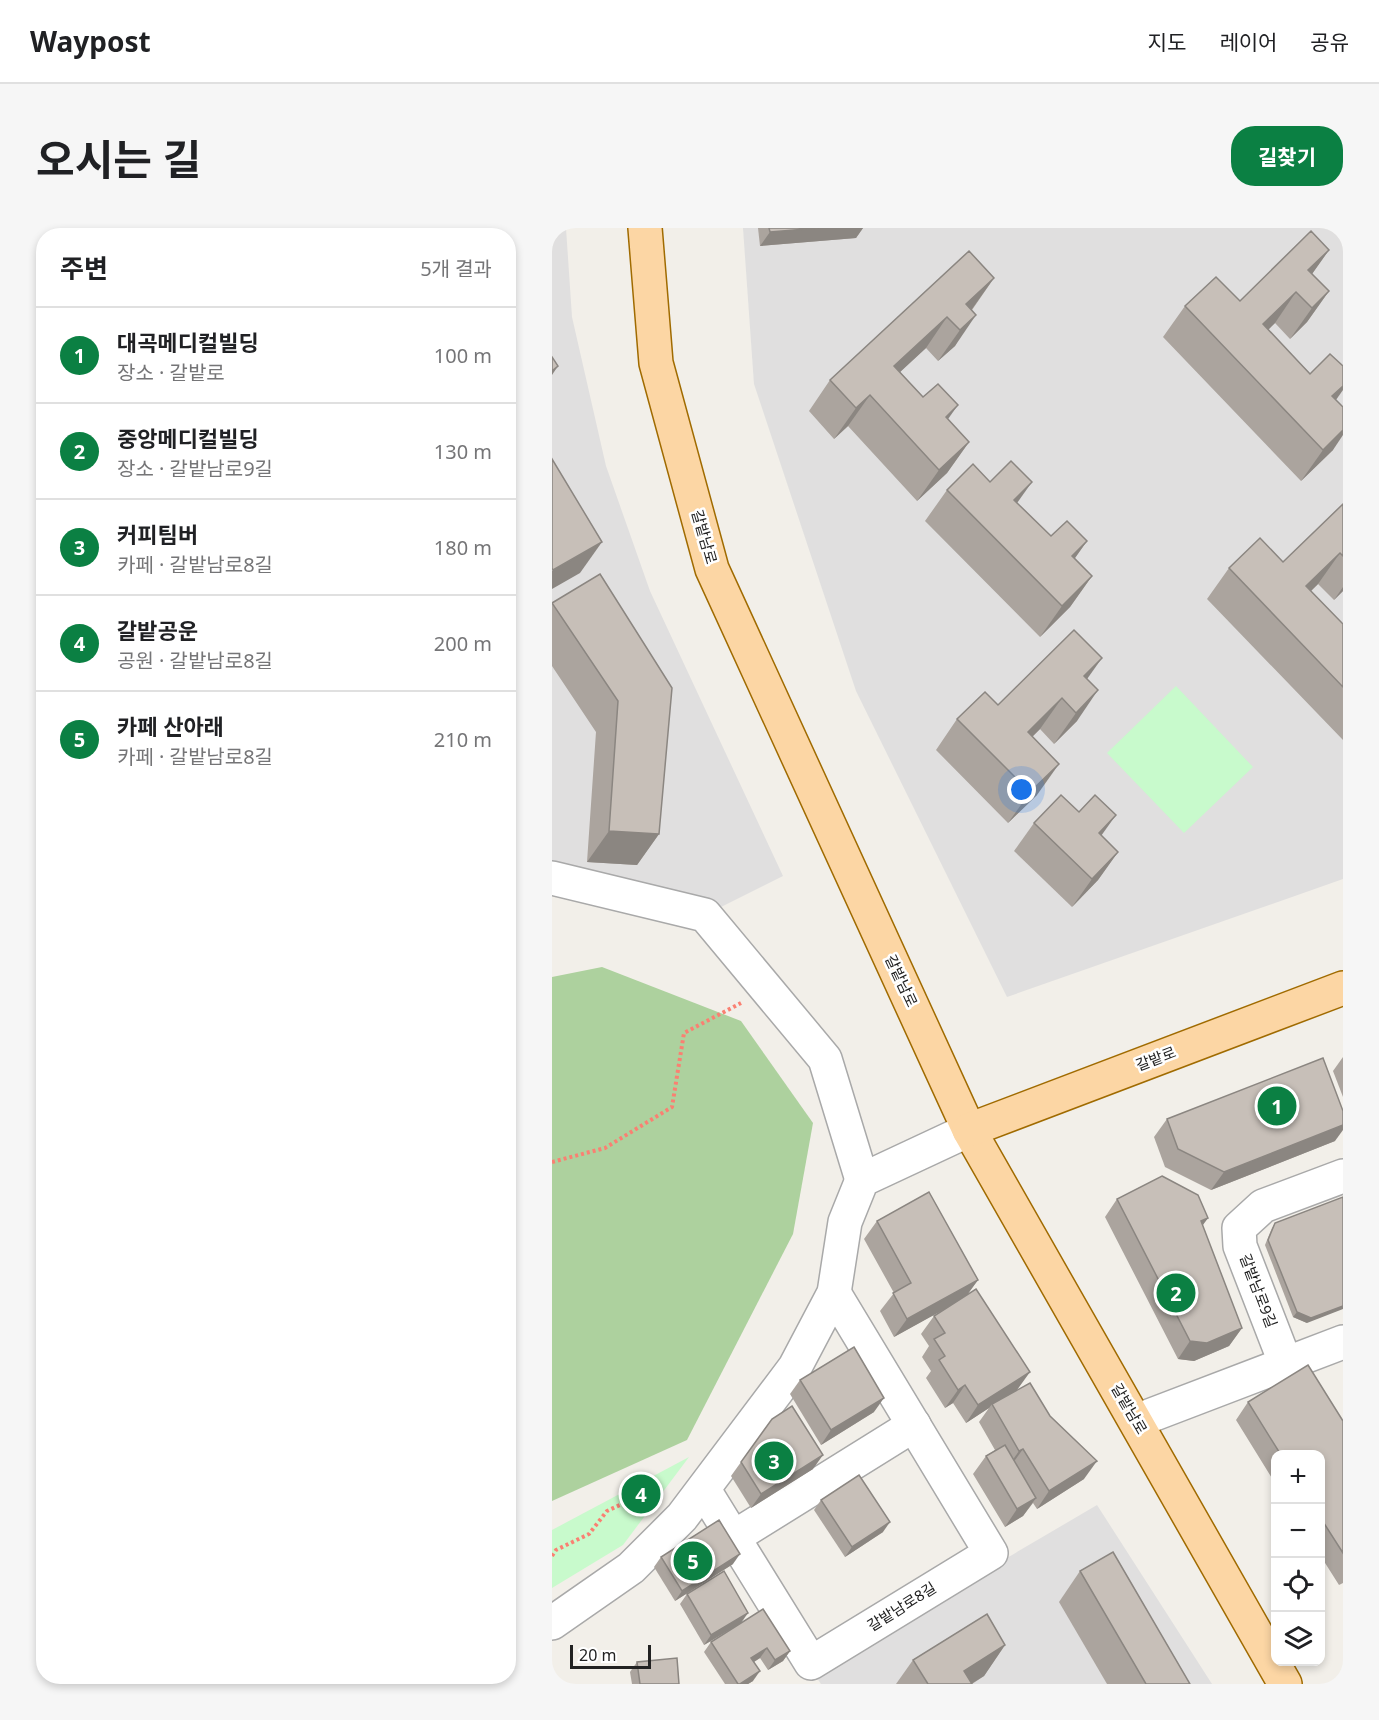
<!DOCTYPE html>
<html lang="ko">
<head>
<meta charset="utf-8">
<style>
	body { margin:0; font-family:"Noto Sans","Noto Sans KR",sans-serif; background:#f6f6f6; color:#202124 }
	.controls { position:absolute; right:18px; bottom:18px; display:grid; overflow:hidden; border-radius:12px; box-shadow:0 3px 9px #0003 }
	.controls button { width:54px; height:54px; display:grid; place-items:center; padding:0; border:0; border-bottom:2px solid #e0e0e0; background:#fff; color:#202124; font:30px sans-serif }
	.scale { position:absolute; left:18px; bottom:15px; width:81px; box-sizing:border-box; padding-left:6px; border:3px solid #222; border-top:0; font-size:16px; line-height:21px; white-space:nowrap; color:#222; -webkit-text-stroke:4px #fff; paint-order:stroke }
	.you { position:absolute; left:470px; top:562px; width:21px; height:21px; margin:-15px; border:4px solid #fff; border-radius:50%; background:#1a73e8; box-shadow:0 0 0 9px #1a73e833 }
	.badge { display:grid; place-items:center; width:39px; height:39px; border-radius:50%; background:#0b8043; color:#fff; font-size:20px; font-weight:700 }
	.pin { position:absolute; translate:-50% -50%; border:3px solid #fff; box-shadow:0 2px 6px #0006 }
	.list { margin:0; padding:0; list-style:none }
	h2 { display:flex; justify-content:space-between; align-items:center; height:78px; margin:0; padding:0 24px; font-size:26px }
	h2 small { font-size:20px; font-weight:400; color:#757577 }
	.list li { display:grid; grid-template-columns:39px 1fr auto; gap:18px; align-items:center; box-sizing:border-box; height:96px; padding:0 24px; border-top:2px solid #e0e0e0 }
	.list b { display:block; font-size:22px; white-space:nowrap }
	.list p { margin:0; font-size:20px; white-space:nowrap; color:#757577 }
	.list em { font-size:20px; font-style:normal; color:#757577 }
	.icon { flex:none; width:33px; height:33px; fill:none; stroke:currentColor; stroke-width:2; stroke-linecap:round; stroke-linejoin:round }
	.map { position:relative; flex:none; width:791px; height:1456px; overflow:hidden; border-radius:24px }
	header { display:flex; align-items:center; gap:36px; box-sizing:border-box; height:84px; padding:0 30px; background:#fff; border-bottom:2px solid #e0e0e0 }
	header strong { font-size:28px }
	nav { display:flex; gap:33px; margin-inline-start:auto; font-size:21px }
	.intro { display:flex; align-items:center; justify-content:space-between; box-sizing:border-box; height:144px; padding:0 36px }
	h1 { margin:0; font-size:42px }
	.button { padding:15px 27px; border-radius:24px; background:#0b8043; color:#fff; font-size:21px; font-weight:700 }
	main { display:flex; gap:36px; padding:0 36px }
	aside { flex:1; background:#fff; border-radius:24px; box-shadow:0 3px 9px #0003 }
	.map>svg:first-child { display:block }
	.residential { fill:#e0dfdf }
	.forest { fill:#add19e }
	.park { fill:#c8facc }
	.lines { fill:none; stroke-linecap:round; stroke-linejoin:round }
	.minor-casing { stroke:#a9a9a9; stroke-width:36 }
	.major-casing { stroke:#a06b00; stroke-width:36 }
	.path { stroke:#fa8072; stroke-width:4; stroke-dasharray:3 3; stroke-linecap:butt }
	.minor { stroke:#fff; stroke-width:33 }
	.major { stroke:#fcd6a4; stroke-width:33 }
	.wall { fill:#aba49e }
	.shaded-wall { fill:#8b8681 }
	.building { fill:#c7bfb8; stroke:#8b8681; stroke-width:1.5 }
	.labels { text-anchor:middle; stroke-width:5; stroke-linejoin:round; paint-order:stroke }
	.street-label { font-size:15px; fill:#222; stroke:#fff }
</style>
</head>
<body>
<header>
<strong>Waypost</strong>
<nav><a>지도</a><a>레이어</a><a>공유</a></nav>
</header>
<div class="intro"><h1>오시는 길</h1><a class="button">길찾기</a></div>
<main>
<aside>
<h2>주변<small>5개 결과</small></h2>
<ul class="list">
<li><span class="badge">1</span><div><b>대곡메디컬빌딩</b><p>장소 · 갈밭로</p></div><em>100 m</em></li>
<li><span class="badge">2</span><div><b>중앙메디컬빌딩</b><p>장소 · 갈밭남로9길</p></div><em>130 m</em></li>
<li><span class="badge">3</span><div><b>커피팀버</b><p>카페 · 갈밭남로8길</p></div><em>180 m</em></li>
<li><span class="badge">4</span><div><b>갈밭공운</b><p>공원 · 갈밭남로8길</p></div><em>200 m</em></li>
<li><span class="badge">5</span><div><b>카페 산아래</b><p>카페 · 갈밭남로8길</p></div><em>210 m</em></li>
</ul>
</aside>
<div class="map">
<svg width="791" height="1456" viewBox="0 0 791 1456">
	<rect width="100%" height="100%" fill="#f2efe9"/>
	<g class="residential">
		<path d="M0,0H14L20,89L54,238L98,363L231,648L153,687L0,650Z"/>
		<path d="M191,0H791V651L455,769L304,463L202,156Z"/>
		<path d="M545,1277L660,1456H269L265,1450L283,1431Z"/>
	</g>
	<path class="forest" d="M50,739L189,793L261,895L241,1006L135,1212L0,1273V749Z"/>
	<g class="park">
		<path d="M624,458L701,539L632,605L555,525Z"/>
		<path d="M137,1229L71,1317L0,1360V1302Z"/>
	</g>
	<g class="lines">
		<g class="minor-casing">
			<g id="minor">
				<path d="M0,650L153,687L273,831L310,952"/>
				<path d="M733,1134L688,1018L687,1000L711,978L791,948"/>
				<path d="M584,1193L791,1114"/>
				<path d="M152,1262L259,1435L439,1325L282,1065"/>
				<path d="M182,1309L362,1197"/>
				<path d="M0,1395L79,1340L130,1289L243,1139L282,1065L293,994L310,952L417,902"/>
			</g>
		</g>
		<g class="major-casing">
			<g id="major">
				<path d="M93,0L104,135L160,341L417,902L733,1456"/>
				<path d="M417,902L791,760"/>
			</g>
		</g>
		<g class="path">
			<path d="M0,934L53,920L120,879L132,805L189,775"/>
			<path d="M0,1328L4,1322L37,1306L55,1283L72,1275L98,1281"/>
		</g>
		<use href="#minor" class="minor"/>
		<use href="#major" class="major"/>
	</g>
	<g class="wall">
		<path d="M206,0H311L304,10L208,18Z"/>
		<path d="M777,22L760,46L777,63L755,94L738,111L723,95L716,102L784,172L781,222L749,253L611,109L633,78L688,73Z"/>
		<path d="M442,50L420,82L403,118L386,133L374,120L348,144L371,169L396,192L417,214L395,245L365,273L296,198L282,211L257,183L278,152Z"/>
		<path d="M438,254L465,275L499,308L535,313L523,330L540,348L518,379L488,409L373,293L395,262Z"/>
		<path d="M791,276V363L782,372L766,356L759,363L791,396V512L655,371L677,340L731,334Z"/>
		<path d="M48,346L107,606L85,637L35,634L44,504L0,438V375Z"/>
		<path d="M535,451L525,493L502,516L488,501L480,509L485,567L456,595L384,522L405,491L446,477Z"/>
		<path d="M482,595L549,607L566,624L546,652L520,679L462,623Z"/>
		<path d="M791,829V869L781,843Z"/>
		<path d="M615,891L783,913L659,962L613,939L602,909Z"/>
		<path d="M565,971L656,990L650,997L690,1100L677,1118L642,1133L626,1131L553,989Z"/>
		<path d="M325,993L426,1052L415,1066L465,1162L532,1251L485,1281L481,1275L471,1288L453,1299L421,1246L434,1228L443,1222L427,1194L437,1180L414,1195L401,1175L393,1180L374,1150L379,1143L370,1129L377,1118L369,1106L382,1088L390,1082L342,1109L328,1083L342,1065L312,1011Z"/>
		<path d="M723,995L755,1095L741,1089L713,1017L720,1000Z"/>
		<path d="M248,1152L322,1184L269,1217L238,1166Z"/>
		<path d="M696,1174L791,1193V1355L787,1357L768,1327V1227H723V1255L684,1192Z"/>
		<path d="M220,1191L261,1241L199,1280L179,1248Z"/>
		<path d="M269,1272L331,1304L293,1329L262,1282Z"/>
		<path d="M109,1329L181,1336L123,1373L102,1339Z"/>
		<path d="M528,1343L638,1456H555L507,1374Z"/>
		<path d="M135,1366L190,1394L238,1423L231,1433L216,1442L208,1430L202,1434L201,1453L196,1456H173L152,1424L159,1414L179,1401L152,1417L128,1376Z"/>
		<path d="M453,1417L432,1448L420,1456H344L361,1432Z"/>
		<path d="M85,1434L127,1456H80L78,1444Z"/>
	</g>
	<g class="shaded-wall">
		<path d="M0,0H6L0,8Z"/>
		<path d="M266,0H311L304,10L208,18L218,4Z"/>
		<path d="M777,22L755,53L756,42Z"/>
		<path d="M442,50L420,81L403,97L414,76Z"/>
		<path d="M777,63L755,94L738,111L760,80Z"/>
		<path d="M744,64L723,95L689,128L711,96Z"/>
		<path d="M424,87L403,118L386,133L408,102Z"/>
		<path d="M395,89L374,120L321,169L342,138Z"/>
		<path d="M6,138L0,147V143Z"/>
		<path d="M791,158V162L779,179L780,168Z"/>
		<path d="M318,167L296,198L282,211L304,180Z"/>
		<path d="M406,177L384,208L394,189Z"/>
		<path d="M791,202V207L781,222L749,253L771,222Z"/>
		<path d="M417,214L395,245L365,273L387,242Z"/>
		<path d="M480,254L458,285L462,272Z"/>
		<path d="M535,313L513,344L520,328Z"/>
		<path d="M50,314L28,345L0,361V343L1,342Z"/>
		<path d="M788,325L766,356L732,389L754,358Z"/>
		<path d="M540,348L518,379L488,409L510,378Z"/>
		<path d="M791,359V363L782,372Z"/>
		<path d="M550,430L528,461L532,448Z"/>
		<path d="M546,462L525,493L502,516L524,485Z"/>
		<path d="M510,470L488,501L454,535L476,504Z"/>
		<path d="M507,536L485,567L456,595L478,564Z"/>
		<path d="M564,587L544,615L547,605Z"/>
		<path d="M57,603L107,606L85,637L35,634Z"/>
		<path d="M566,624L546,652L520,679L540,651Z"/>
		<path d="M791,897V902L783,913L659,962L672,944Z"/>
		<path d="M656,990L643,1008L649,993Z"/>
		<path d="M426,1052L413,1070L342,1109L355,1091Z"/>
		<path d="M791,1078V1081L755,1095L741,1089L745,1084Z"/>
		<path d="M690,1100L677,1118L642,1133L626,1131L638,1113Z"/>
		<path d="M478,1144L465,1162L440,1176L437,1180L414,1195L426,1177Z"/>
		<path d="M413,1157L401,1175L393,1180L406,1162Z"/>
		<path d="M332,1170L322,1184L269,1217L279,1202Z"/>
		<path d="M471,1221L458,1239L454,1241L467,1223Z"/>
		<path d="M271,1227L261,1241L199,1280L209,1266Z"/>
		<path d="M545,1233L532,1251L485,1281L497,1263Z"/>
		<path d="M484,1270L471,1288L453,1299L465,1281Z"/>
		<path d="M338,1294L331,1304L293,1329L300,1319Z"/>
		<path d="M188,1326L181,1336L123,1373L130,1363Z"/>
		<path d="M196,1385L189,1395L152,1417L159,1407Z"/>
		<path d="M453,1417L432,1448L419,1456L412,1443Z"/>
		<path d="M215,1420L208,1430L192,1440L199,1430Z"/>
		<path d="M238,1423L231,1433L216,1442L223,1432Z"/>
		<path d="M208,1443L201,1453L196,1456H188Z"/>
	</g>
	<g class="building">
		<path d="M217,0H266L218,4Z"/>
		<path d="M759,3L777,22L756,42L777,63L760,80L744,64L711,96L758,146L778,126L791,138V158L780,168L791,179V202L771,222L633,78L664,49L688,73Z"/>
		<path d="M417,23L442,50L414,76L424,87L408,102L395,89L342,138L371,169L386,156L406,177L394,189L417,214L387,242L318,167L304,180L278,152Z"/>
		<path d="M0,129L6,138L0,143Z"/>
		<path d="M0,231L50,314L1,342L0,340Z"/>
		<path d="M459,233L480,254L462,272L499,308L515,293L535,313L520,328L540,348L510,378L395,262L421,236L438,254Z"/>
		<path d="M791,276V328L788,325L754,358L791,396V459L677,340L708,310L731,334Z"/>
		<path d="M48,346L120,460L107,606L57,603L66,473L0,375Z"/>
		<path d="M522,402L550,430L532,448L546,462L524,485L510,470L476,504L507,536L478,564L405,491L433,464L446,477Z"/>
		<path d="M509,567L527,584L543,567L564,587L547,605L566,624L540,651L482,595Z"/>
		<path d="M771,830L791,883V897L672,944L626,921L615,891Z"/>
		<path d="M610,948L646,967L656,990L649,993L690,1100L655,1115L638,1113L565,971Z"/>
		<path d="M377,964L426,1052L355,1091L341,1065L359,1055L325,993Z"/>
		<path d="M791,969V1078L759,1090L745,1084L716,1012L723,995Z"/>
		<path d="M424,1061L478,1144L426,1177L413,1157L406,1162L387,1132L393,1128L382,1111L393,1105L382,1088Z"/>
		<path d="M302,1119L332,1170L279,1202L248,1152Z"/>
		<path d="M756,1137L791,1193V1325L768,1289V1227H729L696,1174Z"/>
		<path d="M478,1155L498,1188L545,1233L497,1263L471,1221L467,1223L440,1176Z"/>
		<path d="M240,1178L271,1227L209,1266L189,1234L220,1191Z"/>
		<path d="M453,1217L484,1270L465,1281L434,1228Z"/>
		<path d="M307,1247L338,1294L300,1319L269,1272Z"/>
		<path d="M167,1292L188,1326L130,1363L109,1329Z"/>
		<path d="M561,1324L638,1456H594L528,1343Z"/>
		<path d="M172,1343L196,1385L159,1407L135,1366Z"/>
		<path d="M211,1381L238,1423L223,1432L215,1420L199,1430L208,1443L188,1456H186L159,1414Z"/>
		<path d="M435,1386L453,1417L412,1443L420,1456H376L361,1432Z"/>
		<path d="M125,1430L127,1456H88L85,1434Z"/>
	</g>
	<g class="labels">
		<g class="street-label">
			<text transform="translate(152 309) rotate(74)" y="5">갈밭남로</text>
			<text transform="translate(349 753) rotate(65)" y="5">갈밭남로</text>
			<text transform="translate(604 831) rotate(-21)" y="5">갈밭로</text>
			<text transform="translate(706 1063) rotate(69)" y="5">갈밭남로9길</text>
			<text transform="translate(577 1181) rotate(60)" y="5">갈밭남로</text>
			<text transform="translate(350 1379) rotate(-32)" y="5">갈밭남로8길</text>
		</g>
	</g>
</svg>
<div class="controls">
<button>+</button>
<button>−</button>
<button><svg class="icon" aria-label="locate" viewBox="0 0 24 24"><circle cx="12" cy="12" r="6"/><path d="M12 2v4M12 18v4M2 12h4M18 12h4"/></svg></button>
<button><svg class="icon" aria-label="layers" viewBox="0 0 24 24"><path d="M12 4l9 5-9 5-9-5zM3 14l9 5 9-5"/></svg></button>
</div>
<div class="scale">20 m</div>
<div class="you"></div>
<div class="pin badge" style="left:725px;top:878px">1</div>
<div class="pin badge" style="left:624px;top:1065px">2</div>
<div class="pin badge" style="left:222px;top:1233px">3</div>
<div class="pin badge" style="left:89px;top:1266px">4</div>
<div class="pin badge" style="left:141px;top:1333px">5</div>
</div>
</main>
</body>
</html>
